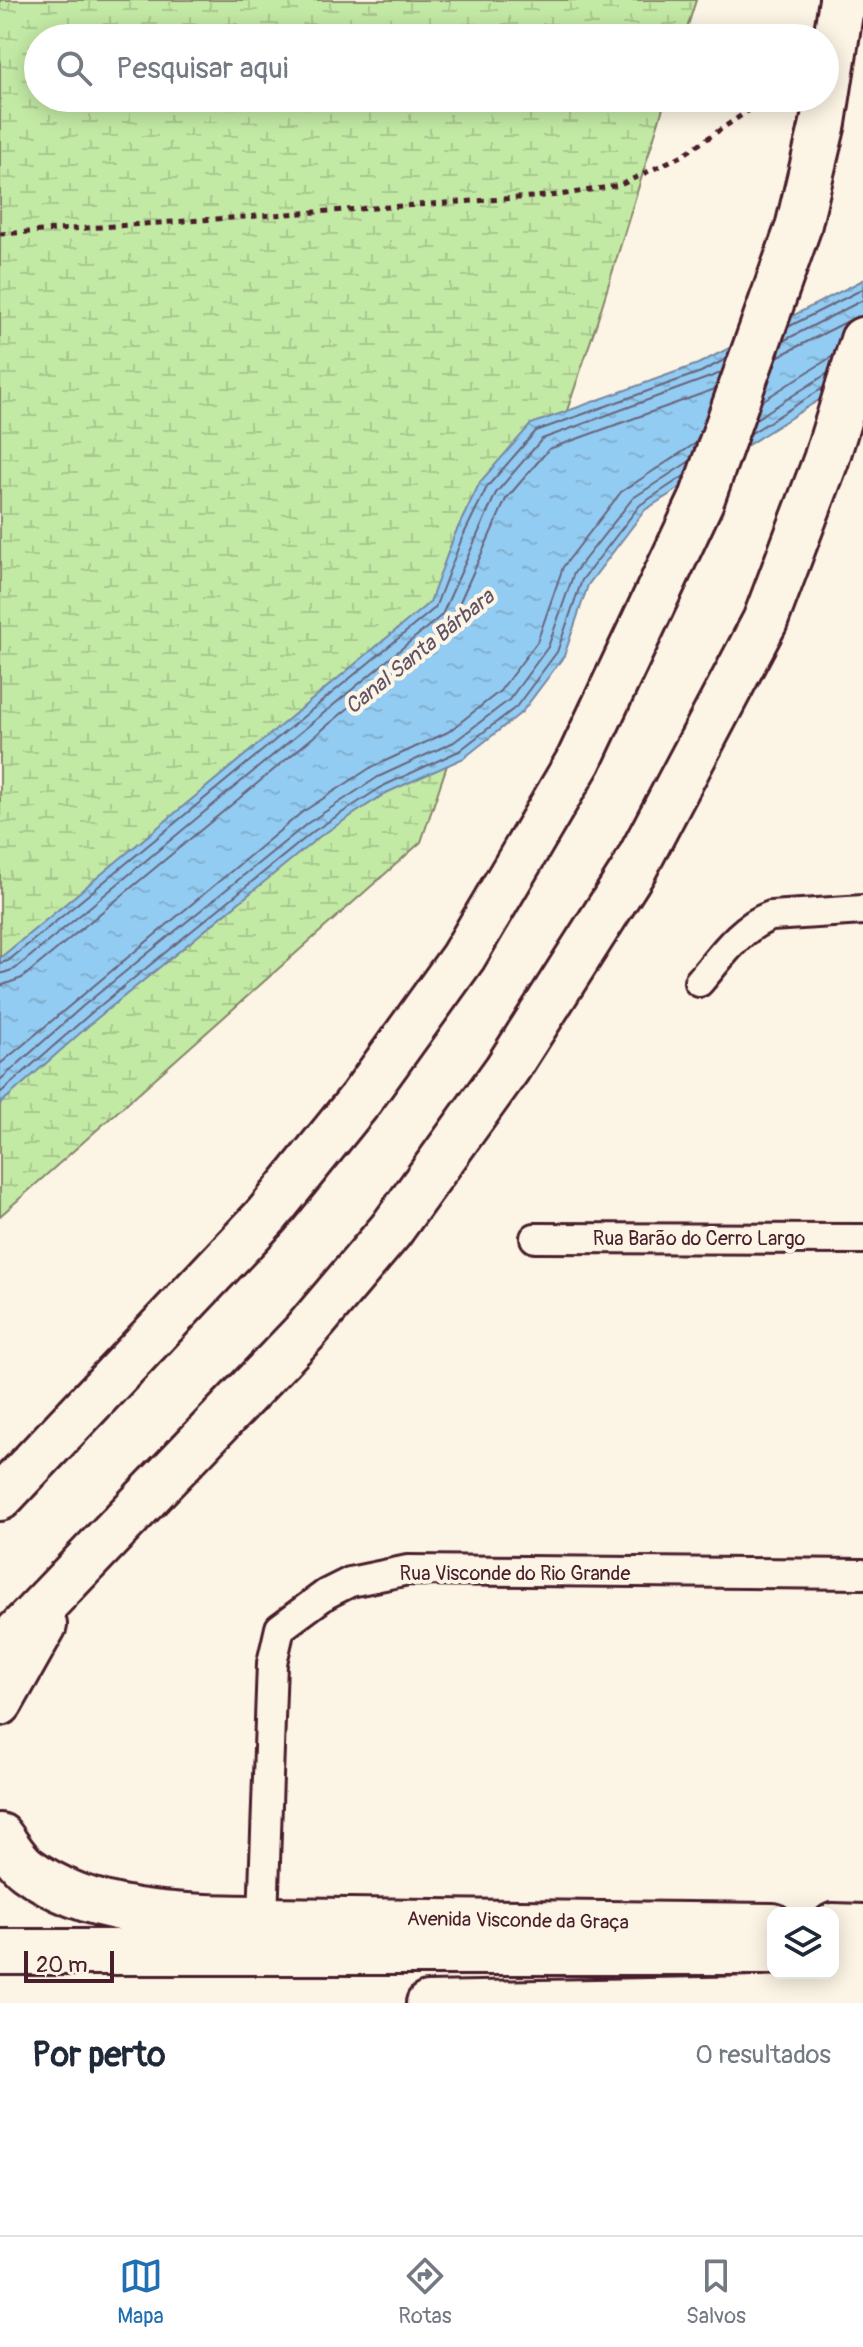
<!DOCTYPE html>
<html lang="pt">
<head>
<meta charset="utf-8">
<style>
	body { margin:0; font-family:Pangolin,sans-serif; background:#f6f6f7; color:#1f2937 }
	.controls { position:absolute; right:24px; bottom:24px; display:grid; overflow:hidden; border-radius:16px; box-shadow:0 4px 20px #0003 }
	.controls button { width:72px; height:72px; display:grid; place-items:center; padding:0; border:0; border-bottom:2px solid #e0e1e3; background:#fff; color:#1f2937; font:40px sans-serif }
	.scale { position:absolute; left:24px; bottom:20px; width:90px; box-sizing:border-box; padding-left:8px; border:4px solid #4a1f2b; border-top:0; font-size:22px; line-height:28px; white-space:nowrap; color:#4a1f2b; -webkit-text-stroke:6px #fcf5e5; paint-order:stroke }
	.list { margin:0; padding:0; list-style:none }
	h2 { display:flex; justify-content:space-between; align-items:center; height:104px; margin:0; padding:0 32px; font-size:34px }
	h2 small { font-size:26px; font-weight:400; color:#747a83 }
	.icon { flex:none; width:44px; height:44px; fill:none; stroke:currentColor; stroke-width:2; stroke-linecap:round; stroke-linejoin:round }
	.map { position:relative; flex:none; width:863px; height:2003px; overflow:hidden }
	.search { position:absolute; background:#fff; box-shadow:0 4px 20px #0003; left:24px; right:24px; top:24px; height:88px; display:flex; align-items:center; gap:20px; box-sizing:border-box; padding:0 28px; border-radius:44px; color:#747a83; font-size:30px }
	.sheet { height:232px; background:#fff }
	nav { display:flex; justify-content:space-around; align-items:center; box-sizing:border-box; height:112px; border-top:2px solid #e0e1e3; background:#fff; font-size:22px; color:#747a83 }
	nav a { display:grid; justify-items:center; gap:4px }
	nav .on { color:#1f6fb2 }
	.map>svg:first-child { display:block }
	.wetland { fill:url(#wetland-marsh); stroke:#868468; stroke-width:2 }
	.water { fill:url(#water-ripples); stroke:#7687a2; stroke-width:2 }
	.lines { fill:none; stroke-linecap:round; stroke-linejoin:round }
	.shore { stroke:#67647b; stroke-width:2 }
	.minor-casing { stroke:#4a1f2b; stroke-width:34 }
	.secondary-casing { stroke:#4a1f2b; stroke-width:46 }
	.motorway-casing { stroke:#4a1f2b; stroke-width:50 }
	.path { stroke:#4a1f2b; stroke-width:5; stroke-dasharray:6 6; stroke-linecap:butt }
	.minor { stroke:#fcf5e5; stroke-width:28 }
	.secondary { stroke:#fcf5e5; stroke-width:40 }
	.motorway { stroke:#fcf5e5; stroke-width:44 }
	.labels { text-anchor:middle; stroke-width:8; stroke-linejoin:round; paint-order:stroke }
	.street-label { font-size:20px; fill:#4a1f2b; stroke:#fcf5e5 }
	.water-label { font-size:22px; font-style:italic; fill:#605367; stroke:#fcf5e5 }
</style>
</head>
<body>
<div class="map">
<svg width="863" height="2003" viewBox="0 0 863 2003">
	<defs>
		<pattern id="wetland-marsh" width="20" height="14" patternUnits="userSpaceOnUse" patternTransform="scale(2)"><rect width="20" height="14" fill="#c3eaa5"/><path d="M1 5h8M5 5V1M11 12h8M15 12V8" fill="none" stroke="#a9c88e"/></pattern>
		<pattern id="water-ripples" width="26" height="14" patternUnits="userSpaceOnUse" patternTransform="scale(2)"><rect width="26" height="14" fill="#93ccf2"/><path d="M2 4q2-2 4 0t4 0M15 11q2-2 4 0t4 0" fill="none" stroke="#80afd0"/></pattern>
	</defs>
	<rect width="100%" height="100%" fill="#fcf5e5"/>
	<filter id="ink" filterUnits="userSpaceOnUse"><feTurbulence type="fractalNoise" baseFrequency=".0125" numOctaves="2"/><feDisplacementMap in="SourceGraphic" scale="16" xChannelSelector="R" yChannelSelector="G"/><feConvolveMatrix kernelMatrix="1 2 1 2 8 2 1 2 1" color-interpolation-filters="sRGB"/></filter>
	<g filter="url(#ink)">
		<path class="wetland" d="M0,0H696L684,38H38V98H666L597,322L421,842L0,1216Z"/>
		<path class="water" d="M863,280V372L645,510L588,585L564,656L522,712L464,758L386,793L319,837L95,1020L0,1104V958L430,602L454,536L480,482L531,424L698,364Z"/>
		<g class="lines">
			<g class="shore">
				<path d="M788,327L863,289"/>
				<path d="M783,341L863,300"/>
				<path d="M777,357L856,317"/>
				<path d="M762,401L833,356"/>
				<path d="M756,419L828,373"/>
				<path d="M750,434L823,388"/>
				<path d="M0,963L8,961L435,608L462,538L487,487L536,431L701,372L726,359"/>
				<path d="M0,974L15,969L442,615L496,493L542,439L721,373"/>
				<path d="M0,986L22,978L450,624L506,499L549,449L715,389"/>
				<path d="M0,1064L301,813L370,768L448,732L500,691L537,642L563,567L621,492L696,443"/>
				<path d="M0,1080L83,1006L308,823L378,777L454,742L509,700L548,647L574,573L633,498L690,461"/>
				<path d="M0,1093L90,1014L314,831L383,786L459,751L516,707L557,652L582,580L640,505L684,476"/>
			</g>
			<g class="minor-casing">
				<g id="minor">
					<path d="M699,982C720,958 740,927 771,916L863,910"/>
					<path d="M535,1238L863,1239"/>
					<path d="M263,1918L272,1663L280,1628L326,1594L350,1582L408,1570L863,1574"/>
				</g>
			</g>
			<g class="secondary-casing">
				<g id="secondary">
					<path d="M263,1918L773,1924"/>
					<path d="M833,1924L863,1925"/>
					<path d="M427,2003L863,1995"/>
				</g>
			</g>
			<g class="motorway-casing">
				<g id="motorway">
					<path d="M0,1498L267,1215L360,1100L463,957L579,760L701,501L798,228L823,123L842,0"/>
					<path d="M0,1651L304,1333L391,1230L507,1069L633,871L765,621L826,460L863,340"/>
					<path d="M0,1703L44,1625"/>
					<path d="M0,1836C8,1846 16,1861 27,1869C93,1918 185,1917 263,1918"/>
					<path d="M0,1952H773"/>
					<path d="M833,1954H863"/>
				</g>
			</g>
			<path class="path" d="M0,234L560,195L620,185L683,155L767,98"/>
			<use href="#minor" class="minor"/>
			<use href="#secondary" class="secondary"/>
			<use href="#motorway" class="motorway"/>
		</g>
	</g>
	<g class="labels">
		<g class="street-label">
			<text x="699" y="1245">Rua Barão do Cerro Largo</text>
			<text x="515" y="1580">Rua Visconde do Rio Grande</text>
			<text transform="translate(518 1920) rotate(1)" y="7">Avenida Visconde da Graça</text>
		</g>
		<g class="water-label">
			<text transform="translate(419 651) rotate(-39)" y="8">Canal Santa Bárbara</text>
		</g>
	</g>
</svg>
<div class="controls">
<button><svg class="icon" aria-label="layers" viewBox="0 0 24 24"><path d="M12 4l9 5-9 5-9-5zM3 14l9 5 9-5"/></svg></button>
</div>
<div class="scale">20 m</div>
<div class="search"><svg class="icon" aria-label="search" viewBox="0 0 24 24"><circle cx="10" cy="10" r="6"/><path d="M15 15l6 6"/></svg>Pesquisar aqui</div>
</div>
<section class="sheet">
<h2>Por perto<small>0 resultados</small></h2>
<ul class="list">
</ul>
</section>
<nav>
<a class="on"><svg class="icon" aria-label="map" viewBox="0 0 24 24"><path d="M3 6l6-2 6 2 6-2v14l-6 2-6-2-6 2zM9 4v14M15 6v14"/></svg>Mapa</a>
<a><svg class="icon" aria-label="directions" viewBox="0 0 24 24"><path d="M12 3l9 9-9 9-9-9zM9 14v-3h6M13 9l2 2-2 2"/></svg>Rotas</a>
<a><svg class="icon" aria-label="saved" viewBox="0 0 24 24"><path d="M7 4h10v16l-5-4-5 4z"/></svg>Salvos</a>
</nav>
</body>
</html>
